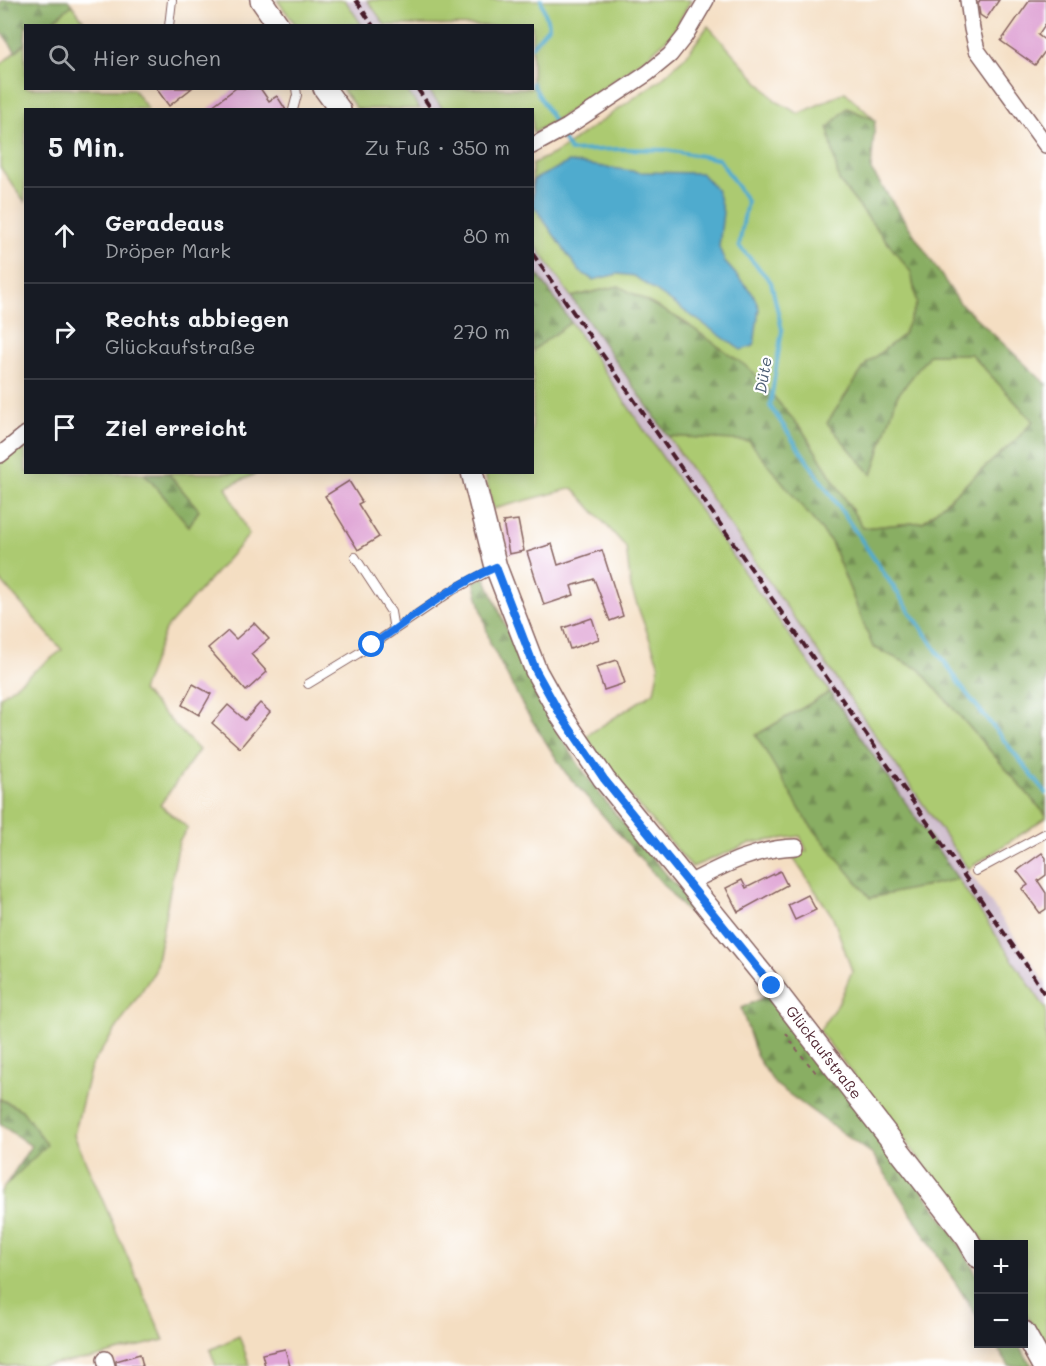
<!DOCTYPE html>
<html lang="de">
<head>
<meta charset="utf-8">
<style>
	body { margin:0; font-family:Mali,sans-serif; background:#20242c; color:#f1f3f6 }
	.controls { position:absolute; right:18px; bottom:18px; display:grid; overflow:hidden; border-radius:0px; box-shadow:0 3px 15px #0003 }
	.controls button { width:54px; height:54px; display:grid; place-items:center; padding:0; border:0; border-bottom:2px solid #363941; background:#171b24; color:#f1f3f6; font:30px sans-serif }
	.stop { position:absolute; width:18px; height:18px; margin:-14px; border:4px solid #1a73e8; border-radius:50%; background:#fff }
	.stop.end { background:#1a73e8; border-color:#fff; box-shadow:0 2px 6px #0008 }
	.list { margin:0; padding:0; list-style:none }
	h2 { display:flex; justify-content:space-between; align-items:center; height:78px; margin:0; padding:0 24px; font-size:26px }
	h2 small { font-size:20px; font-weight:400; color:#9ea1a6 }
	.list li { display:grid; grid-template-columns:39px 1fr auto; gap:18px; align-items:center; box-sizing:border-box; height:96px; padding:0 24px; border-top:2px solid #363941 }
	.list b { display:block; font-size:22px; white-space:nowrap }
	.list p { margin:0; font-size:20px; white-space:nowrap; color:#9ea1a6 }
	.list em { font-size:20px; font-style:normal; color:#9ea1a6 }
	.icon { flex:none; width:33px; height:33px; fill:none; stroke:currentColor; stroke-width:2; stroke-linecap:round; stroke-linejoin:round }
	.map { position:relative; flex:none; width:1046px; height:1366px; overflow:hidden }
	.search { position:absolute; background:#171b24; box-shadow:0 3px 15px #0003; left:24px; top:24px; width:510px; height:66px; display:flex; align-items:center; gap:15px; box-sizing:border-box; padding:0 21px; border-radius:0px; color:#9ea1a6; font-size:22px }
	.panel { position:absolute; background:#171b24; box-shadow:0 3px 15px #0003; left:24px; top:108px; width:510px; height:366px; border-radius:0px }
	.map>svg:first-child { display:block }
	.industrial { fill:#cfbdce }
	.grass { fill:#acca71; stroke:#7b744e; stroke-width:1.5 }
	.forest { fill:url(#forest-firs); stroke:#6a6647; stroke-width:1.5 }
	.water { fill:#50abce; stroke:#4d657c; stroke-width:1.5 }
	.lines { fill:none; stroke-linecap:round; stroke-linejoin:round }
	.stream { stroke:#50abce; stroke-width:4 }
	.building { fill:#e0a6d6 }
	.service-casing { stroke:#866260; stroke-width:10 }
	.minor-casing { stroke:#866260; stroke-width:18 }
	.secondary-casing { stroke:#866260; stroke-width:24 }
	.path { stroke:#866260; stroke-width:2; stroke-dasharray:4.5 4.5; stroke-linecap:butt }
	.service { stroke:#fff; stroke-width:8 }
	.minor { stroke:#fff; stroke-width:15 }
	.secondary { stroke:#fff; stroke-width:21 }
	.rail { stroke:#4a1f2b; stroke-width:4; stroke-dasharray:9 4.5; stroke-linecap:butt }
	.route { stroke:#1a73e8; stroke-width:8 }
	.labels { text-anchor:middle; stroke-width:4.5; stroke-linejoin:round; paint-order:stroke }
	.street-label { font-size:15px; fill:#4a1f2b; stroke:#fff }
	.water-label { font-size:16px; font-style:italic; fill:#4d5e74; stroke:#fff }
</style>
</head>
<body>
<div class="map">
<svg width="1046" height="1366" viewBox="0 0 1046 1366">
	<defs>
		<pattern id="forest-firs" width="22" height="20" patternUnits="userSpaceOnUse" patternTransform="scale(1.5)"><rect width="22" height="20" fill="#89ae63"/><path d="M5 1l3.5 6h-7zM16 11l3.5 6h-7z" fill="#728d52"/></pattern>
	</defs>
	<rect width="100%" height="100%" fill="#fff"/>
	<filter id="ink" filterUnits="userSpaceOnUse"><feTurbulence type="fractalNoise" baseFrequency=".0167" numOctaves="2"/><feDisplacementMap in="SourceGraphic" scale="12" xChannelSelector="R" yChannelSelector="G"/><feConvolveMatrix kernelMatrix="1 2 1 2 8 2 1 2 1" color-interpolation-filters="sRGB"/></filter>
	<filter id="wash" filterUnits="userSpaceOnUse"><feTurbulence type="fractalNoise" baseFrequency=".008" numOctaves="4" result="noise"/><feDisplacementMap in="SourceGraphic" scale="24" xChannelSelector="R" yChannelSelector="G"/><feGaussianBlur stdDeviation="1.35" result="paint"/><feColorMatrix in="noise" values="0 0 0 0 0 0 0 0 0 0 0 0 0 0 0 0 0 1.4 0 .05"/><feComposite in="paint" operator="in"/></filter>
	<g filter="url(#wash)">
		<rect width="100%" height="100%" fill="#f4dec2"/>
		<g class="industrial">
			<path d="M345,0H367L385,25H362Z"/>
			<path d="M406,89H428L443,109H420Z"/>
			<path d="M532,242L1032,962L1046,984V1009L830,692L680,483L533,266Z"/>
		</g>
		<g class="grass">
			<path d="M277,0H345L362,25H296Z"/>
			<path d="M367,0H691L671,35L647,57L559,118L533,133L532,110L443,109L428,89L532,88V26L385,25Z"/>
			<path d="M72,5L87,25L47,26Z"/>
			<path d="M708,26L776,101L799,114L845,92L875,120L847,108L839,181L911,272L917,303L903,335L867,363L828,423L872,475L897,396L929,354H971L1033,421L1018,438L923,522L863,528L803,431L750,369L619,286L571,297L533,242L532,164L557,152L661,79L687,55Z"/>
			<path d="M25,43L26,88L133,89L148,109L26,110L25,202L0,167V65Z"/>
			<path d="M342,89H406L420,109H357Z"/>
			<path d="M571,322L680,483L830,692L756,735L870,898L958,879L1046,1009V1351L1024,1310V1244H986L819,1031L839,1002L852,971L833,917L790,853L807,851L800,836L751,843L692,867L612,775L586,736L654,692L659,665L631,588L626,547L573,488L493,509L485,473L532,472L533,350Z"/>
			<path d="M668,436L749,440L831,542L873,647L919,669L1046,815V818L968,869Z"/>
			<path d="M25,444L26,472L144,473L189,526L199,510L168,473H258L226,487L249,535L165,630L142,691L199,750L160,805L188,828L179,841L155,971L91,1066L74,1135L164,1340L93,1358L40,1366H0V1193L5,1185L46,1145L22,1110L0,1099V697L62,650L0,580V463Z"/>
			<path d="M239,1336L250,1366H216L210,1350Z"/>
		</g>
		<g class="forest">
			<path d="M4,0H68L72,5L47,25L26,26L25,43L16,52L0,30V2Z"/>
			<path d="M847,108L875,120L871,170L959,302L1046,384V815L919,669L873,647L831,542L749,441L668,436L571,297L619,286L683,321L750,369L803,431L863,528L923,522L1018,438L1033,421L971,354H930L897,396L872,475L827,423L867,363L903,335L917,303L911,272L839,181L828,128Z"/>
			<path d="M532,266L571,322L533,350H532Z"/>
			<path d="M144,473H168L199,510L189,526Z"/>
			<path d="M485,577C510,637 535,698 571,753C607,809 654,859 697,910L688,913L565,772L524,708L490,643L474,581Z"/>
			<path d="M830,692L958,879L870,898L806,820L756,735Z"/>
			<path d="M772,986L949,1227L978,1277V1318L874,1156L775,1084L757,1057L741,1008L765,997Z"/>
			<path d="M0,1099L22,1110L47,1145L5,1186L31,1146L0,1124Z"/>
			<path d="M995,1344H1018L1032,1366H1009Z"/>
		</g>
		<path class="water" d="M569,162L639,172L701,173L717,190L723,212L719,247L725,262L753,294L759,308L754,346L741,350L634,276L618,274L593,280L579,271L533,205V180Z"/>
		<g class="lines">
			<g class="stream">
				<path d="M532,46L549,26L541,0"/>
				<path d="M532,83L557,127"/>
				<path d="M560,133L570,151L621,149L666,150L719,159L747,201L739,246L771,282L782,330L770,406L963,689L1046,793"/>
			</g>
		</g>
		<g id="blocks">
			<g class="building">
				<path d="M980,0H999L986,19L980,15L978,3Z"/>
				<path d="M1030,0H1046V23L1038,35L1046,41V50L1035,65L1001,41Z"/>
				<path d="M156,88H192L169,106Z"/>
				<path d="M236,88H260L269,101L277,96L286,110H207Z"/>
				<path d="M349,481L362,502L358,504L379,537L358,550L325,496Z"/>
				<path d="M518,520L524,551L509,554L503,522Z"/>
				<path d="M552,544L558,565L602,550L623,616L610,621L594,579L571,586L574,595L544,605L527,552Z"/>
				<path d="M592,618L599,639L570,649L563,628Z"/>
				<path d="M254,623L269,639L251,654L267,672L246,691L208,648L228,631L236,639Z"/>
				<path d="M617,660L625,683L604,690L596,667Z"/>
				<path d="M193,684L211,694L199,715L182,705Z"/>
				<path d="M260,703L270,712L240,748L212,723L228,705L245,720Z"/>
				<path d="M1042,853L1046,858V875L1038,881L1046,893V909L1040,913L1022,889L1028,885L1017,871Z"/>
				<path d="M780,871L787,885L738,912L726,888L742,880L746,888Z"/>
				<path d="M808,895L816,910L795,920L788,905Z"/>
				<path d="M285,1349L290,1366H265L262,1354Z"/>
				<path d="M140,1354L143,1366H116V1361Z"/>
			</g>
		</g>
	</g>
	<g filter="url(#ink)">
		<use href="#blocks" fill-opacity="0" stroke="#866260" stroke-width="1.5"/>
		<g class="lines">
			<g class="service-casing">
				<g id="service">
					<path d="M169,26L172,0"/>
					<path d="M293,110L297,95L296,88"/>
					<path d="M355,557L391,612L394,630"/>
					<path d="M308,684L372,645L453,590L495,568"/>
					<path d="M976,871L1046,833"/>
				</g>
			</g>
			<g class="minor-casing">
				<g id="minor">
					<path d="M968,0L972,29L977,50L1046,145"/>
					<path d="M532,146L567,127L648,73L670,55L685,36L706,0"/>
					<path d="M0,455L26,434"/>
					<path d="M689,883C724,865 756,848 796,847"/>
					<path d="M105,1359L107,1366"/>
				</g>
			</g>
			<g class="secondary-casing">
				<g id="secondary">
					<path d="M261,0L279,26"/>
					<path d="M324,88L340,110"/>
					<path id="s1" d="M472,472L496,567L536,671L560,714L604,779L772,986L967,1238L978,1257"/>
					<path d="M1024,1332L1043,1366"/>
				</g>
			</g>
			<path class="path" d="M786,1033L794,1046L817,1074"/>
			<use href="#service" class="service"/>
			<use href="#minor" class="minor"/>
			<use href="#secondary" class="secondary"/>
			<g class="rail">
				<path d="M356,0L373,26"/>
				<path d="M417,88L432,110"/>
				<path d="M532,253L1027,966L1046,997"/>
			</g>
		</g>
	</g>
	<g class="lines" filter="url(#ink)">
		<path class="route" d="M372,645C412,618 451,586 496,567L536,671L560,714L604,779L772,986"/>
	</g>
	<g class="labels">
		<g class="street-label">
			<text dy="5" stroke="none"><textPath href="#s1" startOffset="688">Glückaufstraße</textPath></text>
		</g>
		<g class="water-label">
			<text transform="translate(763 375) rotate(-81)" y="6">Düte</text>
		</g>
	</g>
</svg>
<div class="controls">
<button>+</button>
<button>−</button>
</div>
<div class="stop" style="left:372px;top:645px"></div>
<div class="stop end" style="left:772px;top:986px"></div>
<div class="search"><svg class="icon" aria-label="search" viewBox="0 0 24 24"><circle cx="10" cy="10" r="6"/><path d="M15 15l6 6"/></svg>Hier suchen</div>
<section class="panel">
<h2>5 Min.<small>Zu Fuß · 350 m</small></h2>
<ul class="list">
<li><svg class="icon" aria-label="ahead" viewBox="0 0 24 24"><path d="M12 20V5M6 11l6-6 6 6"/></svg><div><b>Geradeaus</b><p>Dröper Mark</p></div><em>80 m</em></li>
<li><svg class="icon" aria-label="right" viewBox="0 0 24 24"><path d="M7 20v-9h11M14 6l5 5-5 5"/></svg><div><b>Rechts abbiegen</b><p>Glückaufstraße</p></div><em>270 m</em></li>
<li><svg class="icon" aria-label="arrive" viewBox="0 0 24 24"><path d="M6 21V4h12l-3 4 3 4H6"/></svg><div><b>Ziel erreicht</b></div></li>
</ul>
</section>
</div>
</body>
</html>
